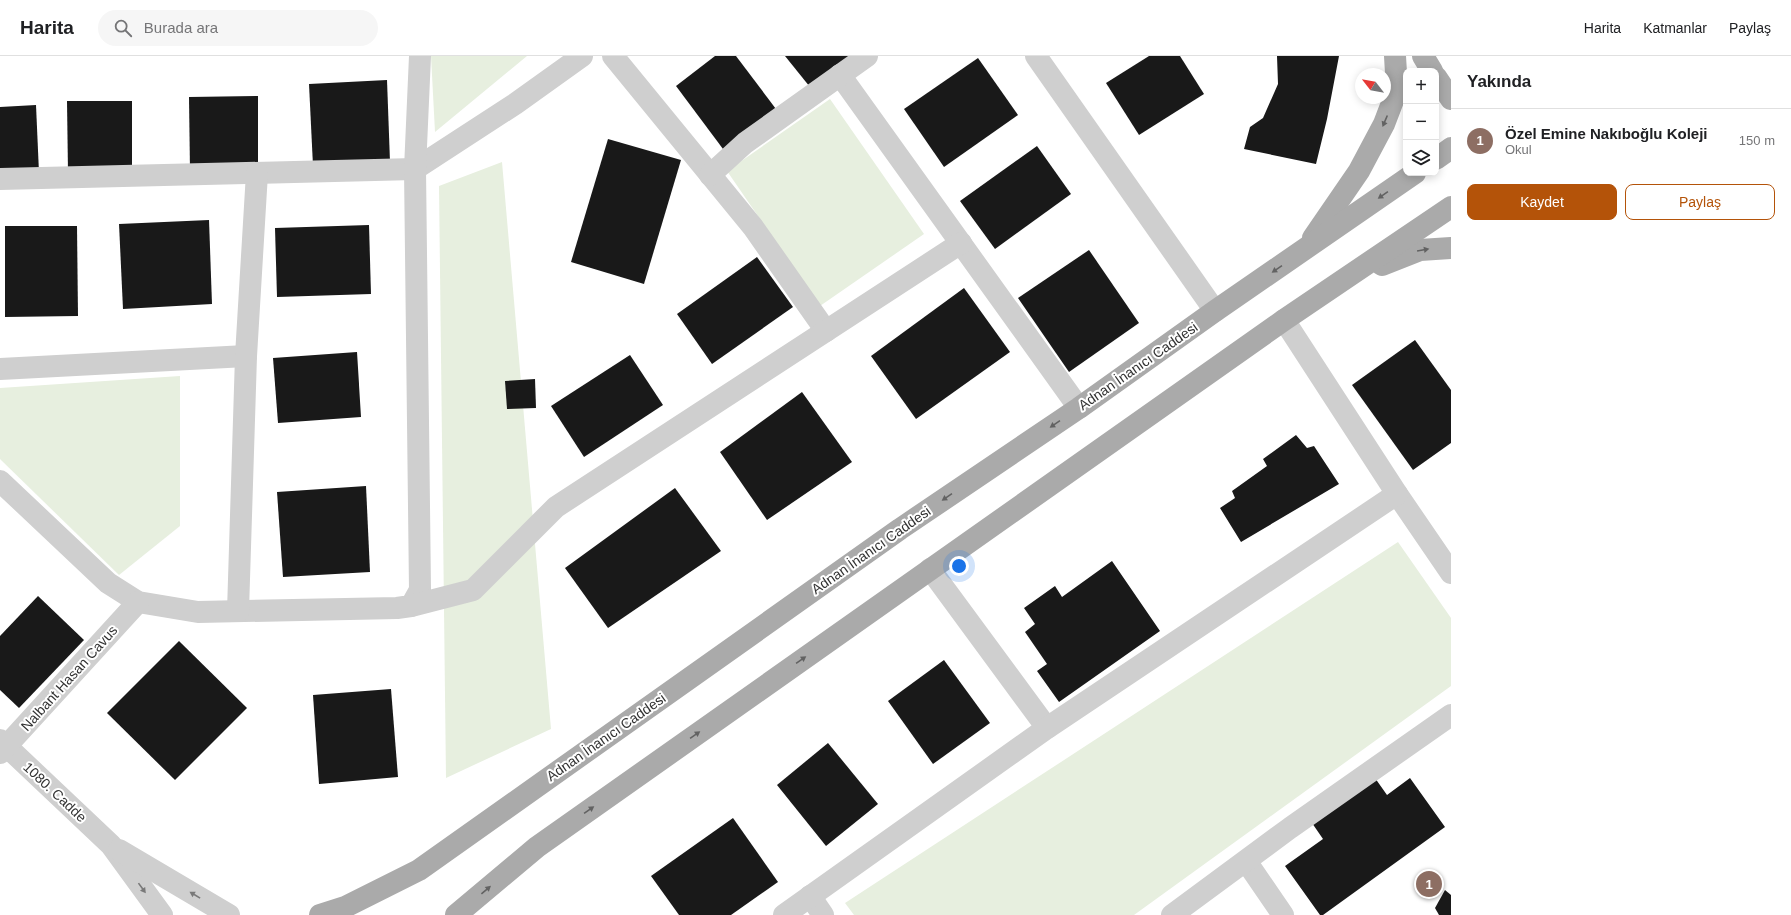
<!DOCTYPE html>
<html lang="tr">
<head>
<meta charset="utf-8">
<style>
	body { margin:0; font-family:Arial,sans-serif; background:#f6f6f6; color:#202124 }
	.controls { position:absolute; right:12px; top:12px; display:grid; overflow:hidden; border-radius:8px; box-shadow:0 2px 10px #0003 }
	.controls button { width:36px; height:36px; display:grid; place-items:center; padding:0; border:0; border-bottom:1px solid #e0e0e0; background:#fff; color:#202124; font:20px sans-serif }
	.compass { position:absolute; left:1355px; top:12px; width:36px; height:36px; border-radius:50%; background:#fff; box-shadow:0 2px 10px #0003; rotate:301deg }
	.you { position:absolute; left:959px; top:510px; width:14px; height:14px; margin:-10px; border:3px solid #fff; border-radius:50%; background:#1a73e8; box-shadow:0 0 0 6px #1a73e833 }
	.badge { display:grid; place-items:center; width:26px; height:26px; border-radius:50%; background:#b45309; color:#fff; font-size:13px; font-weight:700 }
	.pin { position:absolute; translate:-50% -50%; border:2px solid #fff; box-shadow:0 1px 4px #0006 }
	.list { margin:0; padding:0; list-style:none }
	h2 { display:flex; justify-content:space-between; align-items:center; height:52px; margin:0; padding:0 16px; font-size:17px }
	h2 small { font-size:13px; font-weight:400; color:#757577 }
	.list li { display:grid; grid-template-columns:26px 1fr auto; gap:12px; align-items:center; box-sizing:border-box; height:64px; padding:0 16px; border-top:1px solid #e0e0e0 }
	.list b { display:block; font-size:15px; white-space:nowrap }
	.list p { margin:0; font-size:13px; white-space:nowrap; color:#757577 }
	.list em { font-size:13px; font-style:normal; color:#757577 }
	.actions { display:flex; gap:8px; padding:12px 16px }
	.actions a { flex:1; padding:9px 0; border:1px solid #b45309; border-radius:8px; text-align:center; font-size:14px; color:#b45309 }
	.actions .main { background:#b45309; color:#fff }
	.icon { flex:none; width:22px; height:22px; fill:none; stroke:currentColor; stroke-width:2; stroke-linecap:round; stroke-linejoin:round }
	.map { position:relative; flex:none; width:1451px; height:859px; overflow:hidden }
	header { display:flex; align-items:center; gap:24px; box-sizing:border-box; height:56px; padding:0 20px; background:#fff; border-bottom:1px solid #e0e0e0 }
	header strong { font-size:19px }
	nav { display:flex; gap:22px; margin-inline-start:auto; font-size:14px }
	.search { width:280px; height:36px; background:#f6f6f6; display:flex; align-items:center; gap:10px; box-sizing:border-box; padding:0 14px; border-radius:22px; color:#757577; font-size:15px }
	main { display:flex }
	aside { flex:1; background:#fff }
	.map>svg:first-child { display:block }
	.green { fill:#e7efdf }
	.building { fill:#191919 }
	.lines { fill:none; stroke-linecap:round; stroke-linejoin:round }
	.minor { stroke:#cfcfcf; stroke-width:22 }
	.major { stroke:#aaa; stroke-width:22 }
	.oneway { fill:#626262 }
	.oneway2 { fill:#797979 }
	.labels { text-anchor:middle; stroke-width:4; stroke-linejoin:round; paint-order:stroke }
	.street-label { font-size:14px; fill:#323232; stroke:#fff }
</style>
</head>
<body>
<header>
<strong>Harita</strong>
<div class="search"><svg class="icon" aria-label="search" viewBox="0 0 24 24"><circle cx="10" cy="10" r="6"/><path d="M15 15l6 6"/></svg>Burada ara</div>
<nav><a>Harita</a><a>Katmanlar</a><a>Paylaş</a></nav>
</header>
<main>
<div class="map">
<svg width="1451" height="859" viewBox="0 0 1451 859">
	<rect width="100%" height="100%" fill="#fff"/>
	<g class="green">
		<path d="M431,0H527L435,76Z"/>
		<path d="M830,43L924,178L820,250L727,115Z"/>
		<path d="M502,106L551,673L446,722L439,130Z"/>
		<path d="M180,320V470L119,519L0,403V332Z"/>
		<path d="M1398,486L1451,562V630L1134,859H854L845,847Z"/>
	</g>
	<g class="building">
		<path d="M715,0H736L779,57L726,97L676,30Z"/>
		<path d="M785,0H859L814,36Z"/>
		<path d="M1149,0H1180L1204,38L1139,79L1106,27Z"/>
		<path d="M1277,0H1339L1327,63L1316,108L1244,93L1250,71L1263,62L1278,28Z"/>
		<path d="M978,2L1018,59L944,111L904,53Z"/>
		<path d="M387,24L390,106L313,110L309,28Z"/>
		<path d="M258,40V115L190,116L189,41Z"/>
		<path d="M67,45H132V117H68Z"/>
		<path d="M36,49L39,117L0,119V51Z"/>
		<path d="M608,83L681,104L644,228L571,206Z"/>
		<path d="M1037,90L1071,138L995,193L960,145Z"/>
		<path d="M209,164L212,248L123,253L119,168Z"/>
		<path d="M369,169L371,238L277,241L275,172Z"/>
		<path d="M5,170H77L78,260L5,261Z"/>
		<path d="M1089,194L1139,267L1069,316L1018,242Z"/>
		<path d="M757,201L793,251L712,308L677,258Z"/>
		<path d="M964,232L1010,296L916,363L871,300Z"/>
		<path d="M1415,284L1451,334V387L1413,414L1352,329Z"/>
		<path d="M357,296L361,361L278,367L273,302Z"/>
		<path d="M630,299L663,349L584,401L551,350Z"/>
		<path d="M535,323L536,352L507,353L505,325Z"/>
		<path d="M802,336L852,406L767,464L720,396Z"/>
		<path d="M1296,379L1307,392L1314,390L1339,428L1241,486L1220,452L1235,442L1232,435L1267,410L1263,403Z"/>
		<path d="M366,430L370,516L283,521L277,436Z"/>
		<path d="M675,432L721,495L608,572L565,512Z"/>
		<path d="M1112,505L1160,575L1059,646L1037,615L1047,608L1025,576L1035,568L1024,552L1055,530L1062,541Z"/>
		<path d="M38,540L84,584L19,652L0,634V580Z"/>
		<path d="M179,585L247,652L175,724L107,657Z"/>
		<path d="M944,604L990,667L933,708L888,645Z"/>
		<path d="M391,633L398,721L319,728L313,639Z"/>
		<path d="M828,687L878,748L826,790L777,729Z"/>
		<path d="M1375,722L1387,739L1410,722L1445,771L1323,859H1320L1285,810L1323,783L1312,767Z"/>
		<path d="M733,762L778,826L731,859H679L651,820Z"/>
		<path d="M1445,834L1451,839V859H1439L1435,852Z"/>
	</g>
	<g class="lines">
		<g class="minor">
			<path d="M613,0L753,171L826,275"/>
			<path d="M1036,0L1215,255"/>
			<path d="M840,19L1079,352"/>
			<path d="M710,119L745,87L867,0"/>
			<path d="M0,123L415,113L515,48L582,0"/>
			<path d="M0,313L246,300"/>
			<path d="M0,425L108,527L138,546L198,556L397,552L411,550L420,534L415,113L420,0"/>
			<path d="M1397,438L1451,517"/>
			<path d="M930,513L1047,672"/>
			<path d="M411,550L473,534L556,451L961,187"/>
			<path d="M238,555L246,300L257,117"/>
			<path d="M0,684L111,789L162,859"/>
			<path d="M0,697L138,546"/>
			<path d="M119,794L229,859"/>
			<path d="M1246,805L1283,859"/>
			<path d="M810,840L823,859"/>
			<path d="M784,859L1047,672L1397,438L1284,264"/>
			<path d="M1172,859L1290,772L1451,659"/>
		</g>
		<g class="major">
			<path d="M1423,0L1432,15"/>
			<path d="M1436,21L1451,43"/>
			<path d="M1436,103L1451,92"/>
			<path d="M1313,182L1359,115L1384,68L1397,34L1395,0"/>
			<path d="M1382,209L1420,194L1451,192"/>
			<path d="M320,859L345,851L419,814L900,473L1079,352L1215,255L1415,117"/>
			<path d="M456,859L537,791L1284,264L1451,151"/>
		</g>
	</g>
	<defs><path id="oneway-solid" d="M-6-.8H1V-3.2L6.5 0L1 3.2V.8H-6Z"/></defs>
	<g class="oneway">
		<use href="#oneway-solid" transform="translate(1385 65) rotate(113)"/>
		<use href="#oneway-solid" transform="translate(1383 139) rotate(145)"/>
		<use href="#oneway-solid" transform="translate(1423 194) rotate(-10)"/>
		<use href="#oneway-solid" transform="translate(1277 213) rotate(146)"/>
		<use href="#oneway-solid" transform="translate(1055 368) rotate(146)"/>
		<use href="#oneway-solid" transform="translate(947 441) rotate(146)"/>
		<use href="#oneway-solid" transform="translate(801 604) rotate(-35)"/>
		<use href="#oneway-solid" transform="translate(695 679) rotate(-35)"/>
		<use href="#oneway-solid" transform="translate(589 754) rotate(-35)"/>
		<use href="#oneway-solid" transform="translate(486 834) rotate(-40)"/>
	</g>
	<g class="oneway2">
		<use href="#oneway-solid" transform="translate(142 832) rotate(54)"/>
		<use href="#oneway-solid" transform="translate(195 839) rotate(-149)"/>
	</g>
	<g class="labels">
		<g class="street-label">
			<text transform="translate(1138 310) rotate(-35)" y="5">Adnan İnanıcı Caddesi</text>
			<text transform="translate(871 494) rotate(-35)" y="5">Adnan İnanıcı Caddesi</text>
			<text transform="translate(69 622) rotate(-48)" y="5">Nalbant Hasan Cavus</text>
			<text transform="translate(606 681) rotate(-35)" y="5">Adnan İnanıcı Caddesi</text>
			<text transform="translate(55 736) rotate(43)" y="5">1080. Cadde</text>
		</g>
	</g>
</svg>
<div class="controls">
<button>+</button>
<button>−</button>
<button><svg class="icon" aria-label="layers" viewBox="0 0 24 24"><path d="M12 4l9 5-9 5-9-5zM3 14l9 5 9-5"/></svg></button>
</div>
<svg class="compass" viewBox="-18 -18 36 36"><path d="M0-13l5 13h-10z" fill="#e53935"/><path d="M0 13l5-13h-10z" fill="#757577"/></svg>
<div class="you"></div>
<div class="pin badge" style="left:1429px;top:828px;background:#8d6e63">1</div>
</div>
<aside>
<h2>Yakında<small></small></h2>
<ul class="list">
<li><span class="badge" style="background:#8d6e63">1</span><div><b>Özel Emine Nakıboğlu Koleji</b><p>Okul</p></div><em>150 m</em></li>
</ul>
<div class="actions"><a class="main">Kaydet</a><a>Paylaş</a></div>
</aside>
</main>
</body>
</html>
